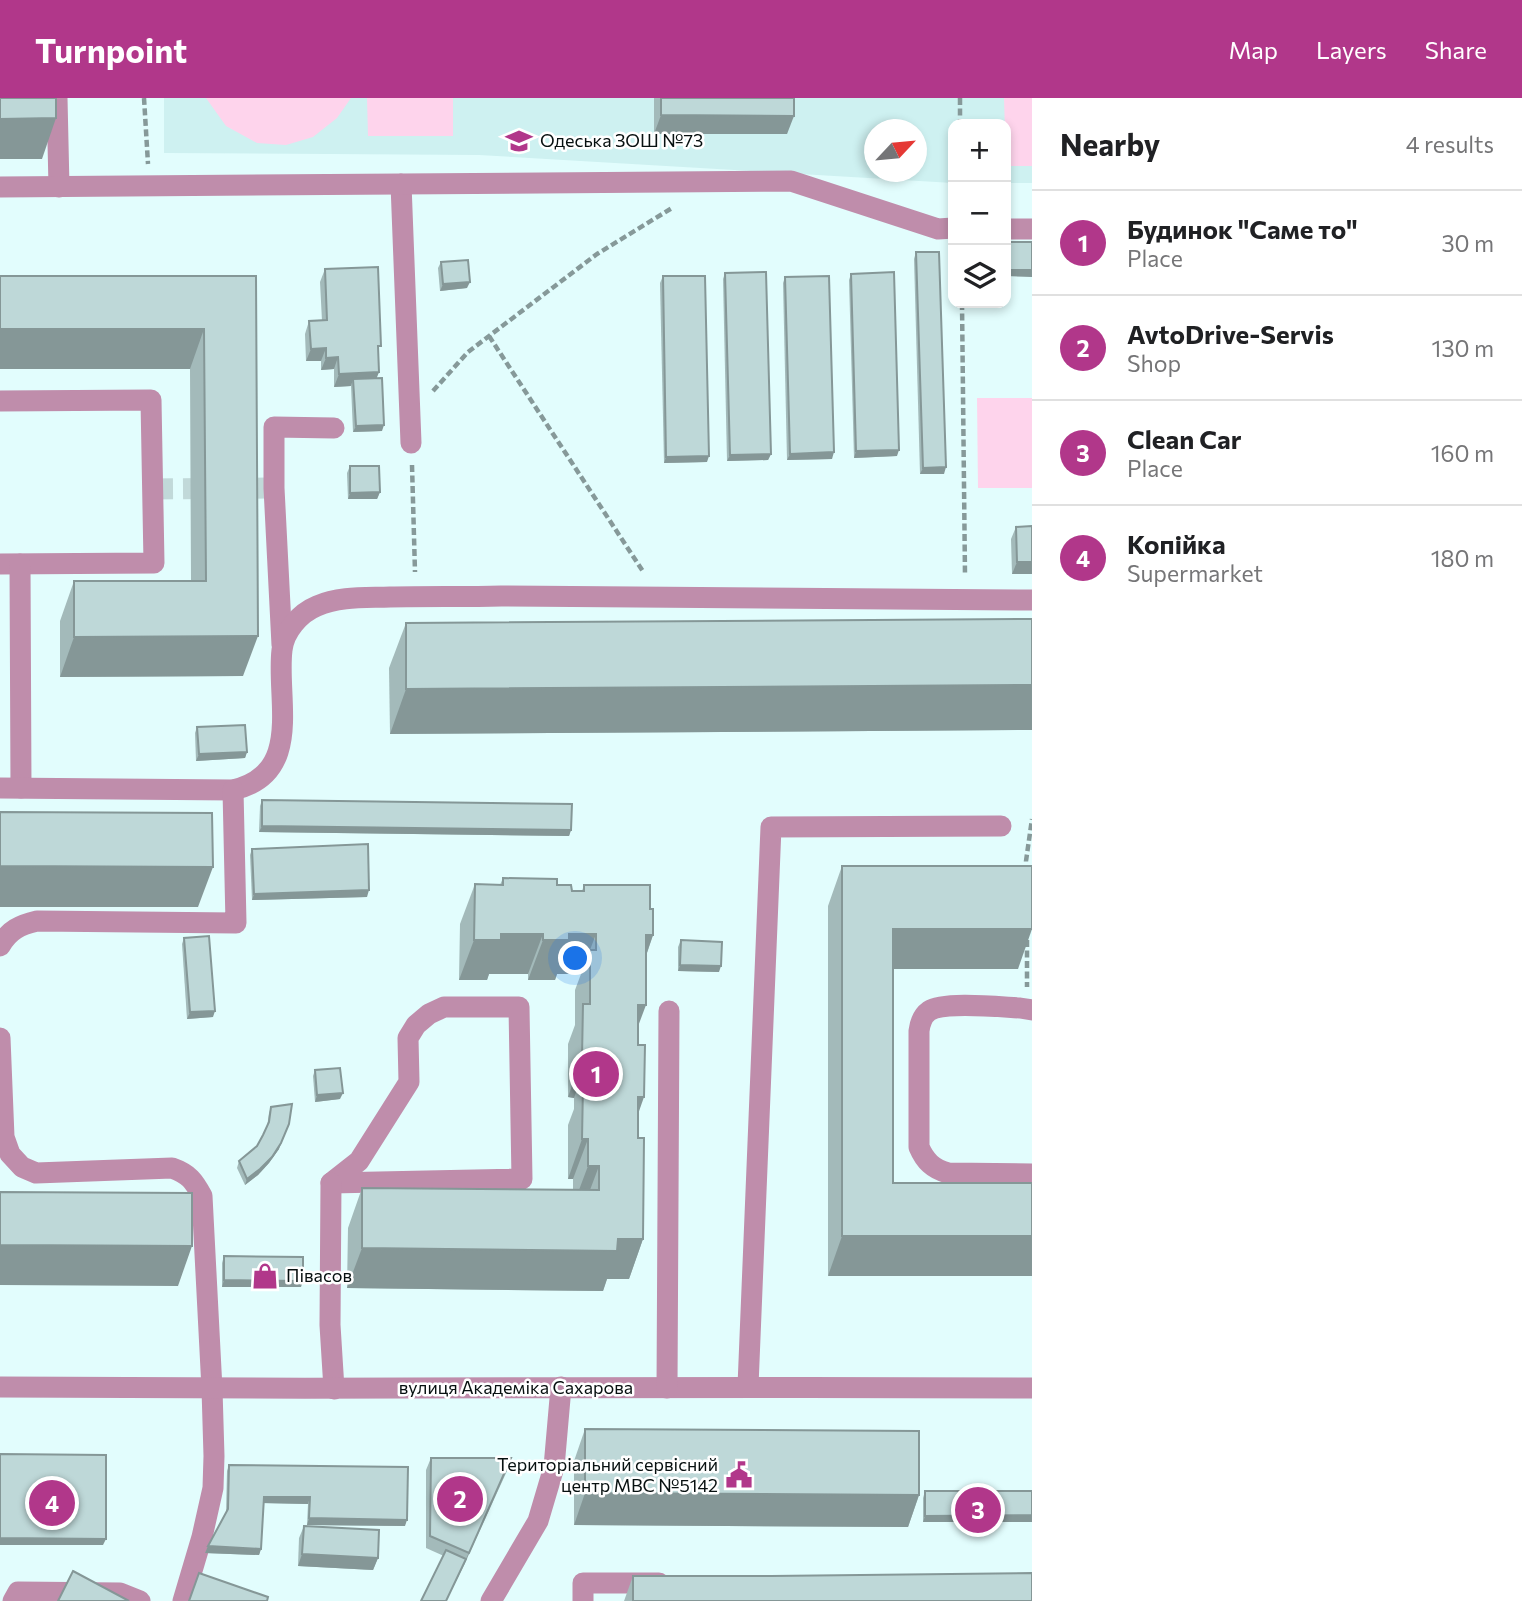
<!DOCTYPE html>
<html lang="en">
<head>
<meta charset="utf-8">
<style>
	body { margin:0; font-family:Commissioner,sans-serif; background:#f6f6f6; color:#202124 }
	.controls { position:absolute; right:21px; top:21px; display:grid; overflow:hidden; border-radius:14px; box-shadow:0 4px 10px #0003 }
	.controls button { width:63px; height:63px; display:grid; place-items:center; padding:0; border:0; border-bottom:2px solid #e0e0e0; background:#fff; color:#202124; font:35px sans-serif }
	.compass { position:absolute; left:864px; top:21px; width:63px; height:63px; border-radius:50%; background:#fff; box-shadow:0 4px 10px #0003; rotate:64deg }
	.you { position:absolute; left:576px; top:861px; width:24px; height:24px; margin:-18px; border:5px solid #fff; border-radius:50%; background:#1a73e8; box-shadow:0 0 0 10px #1a73e833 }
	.badge { display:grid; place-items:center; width:46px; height:46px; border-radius:50%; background:#b1378a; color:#fff; font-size:23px; font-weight:700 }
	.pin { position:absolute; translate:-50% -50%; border:4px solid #fff; box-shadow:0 2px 7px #0006 }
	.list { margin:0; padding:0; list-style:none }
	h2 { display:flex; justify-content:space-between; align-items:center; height:91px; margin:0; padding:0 28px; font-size:30px }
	h2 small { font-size:23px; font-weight:400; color:#757577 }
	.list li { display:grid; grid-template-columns:46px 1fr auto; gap:21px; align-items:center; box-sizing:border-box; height:105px; padding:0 28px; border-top:2px solid #e0e0e0 }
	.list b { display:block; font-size:26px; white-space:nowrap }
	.list p { margin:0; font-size:23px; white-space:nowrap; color:#757577 }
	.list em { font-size:23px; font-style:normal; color:#757577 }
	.icon { flex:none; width:38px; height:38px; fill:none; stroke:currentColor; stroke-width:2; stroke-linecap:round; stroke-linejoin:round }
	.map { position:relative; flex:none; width:1032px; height:1503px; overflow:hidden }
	header { display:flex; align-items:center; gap:42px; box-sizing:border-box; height:98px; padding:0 35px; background:#b1378a; color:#fff }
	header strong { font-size:33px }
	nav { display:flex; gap:38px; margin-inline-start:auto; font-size:24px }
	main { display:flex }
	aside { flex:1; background:#fff }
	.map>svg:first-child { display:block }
	.built { fill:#cef1f1; fill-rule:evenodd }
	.green { fill:#fed4ec }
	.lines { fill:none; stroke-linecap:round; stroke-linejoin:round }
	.minor-tunnel { stroke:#c1d9d9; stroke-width:21; stroke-dasharray:21 10; stroke-linecap:butt }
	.path { stroke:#869999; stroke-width:4.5; stroke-dasharray:7 3.5; stroke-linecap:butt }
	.minor { stroke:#bf8dab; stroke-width:21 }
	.wall { fill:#a3baba }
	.shaded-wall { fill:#859797 }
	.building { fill:#bed8d8; stroke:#859797; stroke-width:2 }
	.labels { text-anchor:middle; stroke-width:5; stroke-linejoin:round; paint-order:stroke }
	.poi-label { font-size:18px; fill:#071010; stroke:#fff; text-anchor:start }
	.street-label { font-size:18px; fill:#071010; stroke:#fff }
</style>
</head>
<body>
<header>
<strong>Turnpoint</strong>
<nav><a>Map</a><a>Layers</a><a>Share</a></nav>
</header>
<main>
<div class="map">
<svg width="1032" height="1503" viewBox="0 0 1032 1503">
	<rect width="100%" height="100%" fill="#e2fdfd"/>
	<path class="built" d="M164,0H1032V85H1006V26H953V85L479,57L164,55ZM874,32H916V74H874Z"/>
	<g class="green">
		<path d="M206,0H351L337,20L313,39L286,47L257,45L226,28Z"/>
		<path d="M367,0H453V38H368Z"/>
		<path d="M1004,0H1032V68H1006Z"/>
		<path d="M977,300H1032V390H978Z"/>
	</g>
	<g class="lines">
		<path class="minor-tunnel" d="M152,391L274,390"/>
		<g class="path">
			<path d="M144,0L148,66"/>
			<path d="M960,0V26"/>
			<path d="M962,205L965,477"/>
			<path d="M489,238L644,475"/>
			<path d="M433,293L468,254L597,156L672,110"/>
			<path d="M412,367L415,474"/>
			<path d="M1026,774V763L1032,721"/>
			<path d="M1027,842V889"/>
		</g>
		<g class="minor">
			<path d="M57,0L59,89"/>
			<path d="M401,86L411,345"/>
			<path d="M0,89L791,83L938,131L953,130"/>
			<path d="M1006,131H1032"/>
			<path d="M0,303L151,302L154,465L0,466"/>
			<path d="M20,466L21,690"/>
			<path d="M282,547L274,390V329L334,330"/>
			<path d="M0,690L233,692C304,676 276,601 282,552C284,533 300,515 317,508C340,498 366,500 390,499C427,498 464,499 501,498C678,498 855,499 1032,502"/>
			<path d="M0,848C9,832 20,827 37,823L236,825L233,692"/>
			<path d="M444,909H519L522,1081L331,1085L359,1063L409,984L408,940L416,927L429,916Z"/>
			<path d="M1032,912L1020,910C1000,909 944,903 929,913C922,918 920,925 919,933V1049C925,1063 933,1071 948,1075L1032,1076"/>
			<path d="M0,940L4,1039L10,1056L22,1069L36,1075L172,1070C189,1076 194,1083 202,1098L212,1291L214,1358L213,1390L202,1439L183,1503"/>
			<path d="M331,1085L330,1227L334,1291"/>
			<path d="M748,1288L771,729L1001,728"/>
			<path d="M0,1289C344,1292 688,1288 1032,1290"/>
			<path d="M667,1290L669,913"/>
			<path d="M13,1503L18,1494L120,1495L140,1503"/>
			<path d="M491,1503L538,1423L554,1369L561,1289"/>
			<path d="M583,1503V1485H659"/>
		</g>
	</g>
	<g class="wall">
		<path d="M654,0H794L787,36H654Z"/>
		<path d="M916,154L944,376H920L914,161Z"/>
		<path d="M441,164L467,190L440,193L438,170Z"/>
		<path d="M325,171L378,257L379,274L376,280L382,333L353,334L351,288L334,289V271L321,272V263H306L305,236L309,223H322L320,184Z"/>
		<path d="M725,175L771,356L768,362L727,363L723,181Z"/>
		<path d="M851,176L897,358L854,360L849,182Z"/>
		<path d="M256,178L243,578L60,579V523L74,483H191L190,271H0Z"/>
		<path d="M663,178L707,364L664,365L660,185Z"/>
		<path d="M785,179L832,361L787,362L783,185Z"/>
		<path d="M350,368L380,394L377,401H348L347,375Z"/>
		<path d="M1032,428V476H1012L1011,441L1016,429Z"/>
		<path d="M1032,521V632L390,636L389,570L406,525Z"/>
		<path d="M197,629L247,654L245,660L196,663L195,635Z"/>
		<path d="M262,702L571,732L569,738L259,734L260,708Z"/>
		<path d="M252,751L367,799L252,802L250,757Z"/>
		<path d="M842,768L1018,871H893V1085L828,1178V808Z"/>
		<path d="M503,780L557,787L572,793H582L584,787L650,811L653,837L646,858L638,928V1040L643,1141L629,1181H607L603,1193L347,1190L348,1130L362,1090L573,1092V1081H568V1027L574,1011V1000L568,999V946L575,927V892L581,876H557L555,882H528V876H489L487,882H459L460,826L475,786L500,787Z"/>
		<path d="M184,840L213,919L187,921L182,846Z"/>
		<path d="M681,842L719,874L678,873V849Z"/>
		<path d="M315,972L340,1001L315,1004L313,978Z"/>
		<path d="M271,1009L279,1051L269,1065L258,1077L245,1087L237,1070L239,1063L257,1048L263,1037L267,1029L269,1015Z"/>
		<path d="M224,1158L301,1189H222V1165Z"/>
		<path d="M585,1331L919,1397L908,1429L574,1427V1363Z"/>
		<path d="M431,1360L507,1373L464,1467L426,1450V1372Z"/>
		<path d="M229,1367L405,1428L307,1427L308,1406L263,1405L261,1451L259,1457L205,1455L226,1415L227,1373Z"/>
		<path d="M925,1393H1032L923,1424V1400Z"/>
		<path d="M304,1428L378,1460L373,1472L298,1468L299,1440Z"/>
		<path d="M633,1478H771L1032,1503H624Z"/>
	</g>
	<g class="shaded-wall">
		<path d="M661,17L794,18L787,36H654Z"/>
		<path d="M56,20L42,61H0V21Z"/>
		<path d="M1006,172H1032V179L1006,178Z"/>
		<path d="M470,184L467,190L440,193L443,186Z"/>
		<path d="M0,231H204L190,271H0Z"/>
		<path d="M326,250L321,263H306L311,251Z"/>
		<path d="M338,259L334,271L321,272L326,260Z"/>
		<path d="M379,274L374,287L353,281L351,288L334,289L339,276Z"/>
		<path d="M384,327L382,333L353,334L356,328Z"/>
		<path d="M899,352L897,358L854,360L856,353Z"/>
		<path d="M834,354L832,361L787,362L790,356Z"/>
		<path d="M771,356L768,362L727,363L730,357Z"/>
		<path d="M709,358L707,364L664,365L666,359Z"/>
		<path d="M946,369L944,376H920L923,370Z"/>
		<path d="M380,394L377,401H348L350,395Z"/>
		<path d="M1017,464H1032V476H1012Z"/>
		<path d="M258,538L243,578L60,579L74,539Z"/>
		<path d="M1032,587V632L390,636L406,591Z"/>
		<path d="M247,654L245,660L196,663L199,656Z"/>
		<path d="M262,728L571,732L569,738L259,734Z"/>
		<path d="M0,768L213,769L198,809H0Z"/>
		<path d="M369,792L367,799L252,802L254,796Z"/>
		<path d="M893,831H1032L1018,871H878Z"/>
		<path d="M501,836H543L528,876H489L487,882H459L474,842Z"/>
		<path d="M569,836H596L581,876H557L555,882H528L543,842Z"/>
		<path d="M646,837H653L639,878Z"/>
		<path d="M680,867L721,868L719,874L678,873Z"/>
		<path d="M638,907H646L631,947Z"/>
		<path d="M215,913L213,919L187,921L190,914Z"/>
		<path d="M582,959L588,960L574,1000L568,999Z"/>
		<path d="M343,995L340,1001L315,1004L317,997Z"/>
		<path d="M638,999H644L630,1039Z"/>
		<path d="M289,1026L279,1051L269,1065L258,1077L245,1087L247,1081Z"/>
		<path d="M582,1041H588L573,1081H568Z"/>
		<path d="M588,1068H599L584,1108H573Z"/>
		<path d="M842,1138H1032V1178H828Z"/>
		<path d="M618,1141H643L629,1181H607L603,1193L347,1190L362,1150Z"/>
		<path d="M0,1147L192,1148L178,1188L0,1187Z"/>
		<path d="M224,1182L303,1183L301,1189H222Z"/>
		<path d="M511,1360L464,1467L446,1503L466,1461Z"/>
		<path d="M585,1395L919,1397L908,1429L574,1427Z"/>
		<path d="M264,1399H310L308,1406L261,1405Z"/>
		<path d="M1032,1417V1424H923L925,1418Z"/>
		<path d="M309,1420L407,1422L405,1428L307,1427Z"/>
		<path d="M0,1440L106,1441L103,1447H0Z"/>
		<path d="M208,1448L261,1451L259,1457L205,1455Z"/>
		<path d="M302,1456L378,1460L373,1472L298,1468Z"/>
	</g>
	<g class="building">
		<path d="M0,0H56V20L0,21Z"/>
		<path d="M661,0H794V18L661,17Z"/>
		<rect x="1006" y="144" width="26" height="28"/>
		<path d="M916,154H939L946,369L923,370Z"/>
		<path d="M468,162L470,184L443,186L441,164Z"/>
		<path d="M378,169L381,248H378L379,274L339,276L338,259L326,260V250L311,251L309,223L327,222L325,171Z"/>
		<path d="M766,174L771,356L730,357L725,175Z"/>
		<path d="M894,174L899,352L856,353L851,176Z"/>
		<path d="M0,178H256L258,538L74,539V483H206L204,231H0Z"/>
		<path d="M663,178H705L709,358L666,359Z"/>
		<path d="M829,178L834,354L790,356L785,179Z"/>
		<path d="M382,280L384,327L356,328L353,281Z"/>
		<path d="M350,368H379L380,394L350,395Z"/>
		<path d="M1032,428V464H1017L1016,429Z"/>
		<path d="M1032,521V587L406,591V525Z"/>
		<path d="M245,627L247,654L199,656L197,629Z"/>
		<path d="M262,702L572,706L571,732L262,728Z"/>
		<path d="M0,714L212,715L213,769L0,768Z"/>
		<path d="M368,746L369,792L254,796L252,751Z"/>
		<path d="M842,768H1032V831H893V1085H1032V1138H842Z"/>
		<path d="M503,780L557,781V787H571L572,793H584V787H650V811H653V837H646V907H638V947H645L644,999H638V1040H644L643,1141H618L617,1153L362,1150V1090L599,1092V1068H588V1041H582L583,987H588V960L582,959L583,906H590V852H596V836H569V842H543V836H501V842H474L475,786L503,787Z"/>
		<path d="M209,838L215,913L190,914L184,840Z"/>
		<path d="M681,842L722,844L721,868L680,867Z"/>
		<path d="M340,970L343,995L317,997L315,972Z"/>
		<path d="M292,1006L289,1026L281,1045L272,1059L260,1071L247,1081L239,1063L257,1048L263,1037L269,1024L271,1009Z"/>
		<path d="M0,1094L192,1095V1148L0,1147Z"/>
		<path d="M224,1158L303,1159V1183L224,1182Z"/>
		<path d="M585,1331L919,1333V1397L585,1395Z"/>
		<path d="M0,1356L106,1357V1441L0,1440Z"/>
		<path d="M431,1360H511L469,1455L430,1438Z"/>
		<path d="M229,1367L408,1369L407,1422L309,1420L310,1399H264L261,1451L208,1448L228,1411Z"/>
		<path d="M925,1393H1032V1417L925,1418Z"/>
		<path d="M304,1428L379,1432L378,1460L302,1456Z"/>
		<path d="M446,1452L466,1461L446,1503H421Z"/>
		<path d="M73,1473L129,1503H58Z"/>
		<path d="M199,1475L268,1499L267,1503H189Z"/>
		<path d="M1032,1475V1503H633V1478H771Z"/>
	</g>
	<defs>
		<g id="school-bare" transform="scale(2.1)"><path d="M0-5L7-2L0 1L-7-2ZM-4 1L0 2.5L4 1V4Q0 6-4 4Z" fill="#b1378a" stroke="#fff" stroke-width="2.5" paint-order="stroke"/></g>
		<g id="shop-bare" transform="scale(2.1)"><path d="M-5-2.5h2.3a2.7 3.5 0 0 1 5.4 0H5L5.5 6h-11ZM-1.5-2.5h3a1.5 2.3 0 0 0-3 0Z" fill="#b1378a" stroke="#fff" stroke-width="2.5" paint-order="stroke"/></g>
		<g id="civic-bare" transform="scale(2.1)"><path d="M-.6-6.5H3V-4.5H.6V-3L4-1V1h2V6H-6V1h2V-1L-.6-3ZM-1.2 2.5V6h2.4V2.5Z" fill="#b1378a" stroke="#fff" stroke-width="2.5" paint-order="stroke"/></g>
	</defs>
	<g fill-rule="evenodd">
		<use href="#school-bare" x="519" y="43"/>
		<use href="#shop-bare" x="265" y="1178"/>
		<use href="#civic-bare" x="739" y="1377"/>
	</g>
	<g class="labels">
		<g class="poi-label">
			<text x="540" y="49">Одеська ЗОШ №73</text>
			<text x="286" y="1184">Півасов</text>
			<text x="718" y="1373" text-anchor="end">Територіальний сервісний<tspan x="718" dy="21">центр МВС №5142</tspan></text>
		</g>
		<g class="street-label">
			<text x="516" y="1296">вулиця Академіка Сахарова</text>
		</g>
	</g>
</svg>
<div class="controls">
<button>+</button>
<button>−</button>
<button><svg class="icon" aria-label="layers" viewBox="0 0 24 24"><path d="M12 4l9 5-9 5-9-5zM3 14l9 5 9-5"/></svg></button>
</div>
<svg class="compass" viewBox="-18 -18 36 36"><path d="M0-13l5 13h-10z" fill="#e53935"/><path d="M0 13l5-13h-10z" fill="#757577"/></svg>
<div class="you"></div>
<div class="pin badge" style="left:596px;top:976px">1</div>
<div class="pin badge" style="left:460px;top:1401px">2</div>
<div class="pin badge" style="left:978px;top:1412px">3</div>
<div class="pin badge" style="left:52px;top:1405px">4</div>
</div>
<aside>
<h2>Nearby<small>4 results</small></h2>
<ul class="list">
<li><span class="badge">1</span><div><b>Будинок &quot;Саме то&quot;</b><p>Place</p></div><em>30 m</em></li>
<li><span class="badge">2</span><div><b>AvtoDrive-Servis</b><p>Shop</p></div><em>130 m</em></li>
<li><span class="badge">3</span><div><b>Clean Car</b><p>Place</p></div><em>160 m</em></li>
<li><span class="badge">4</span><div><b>Копійка</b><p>Supermarket</p></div><em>180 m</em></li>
</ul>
</aside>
</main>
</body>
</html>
